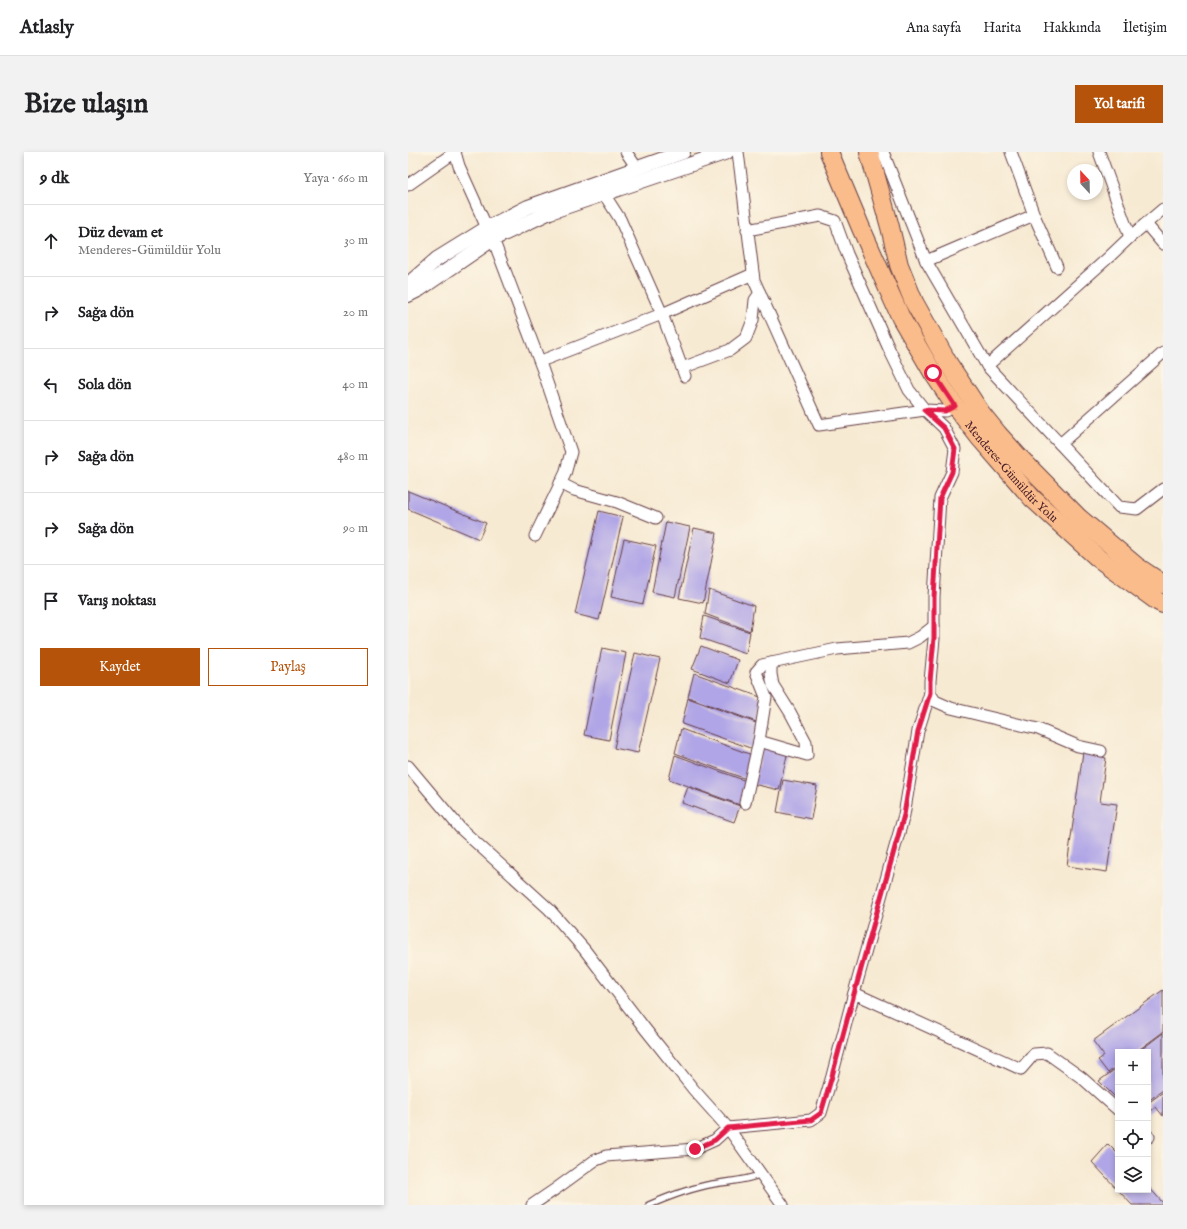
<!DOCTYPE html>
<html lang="tr">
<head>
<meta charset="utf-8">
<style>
	body { margin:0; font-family:"IM FELL English",serif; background:#f2f2f2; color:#202124 }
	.controls { position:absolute; right:12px; bottom:12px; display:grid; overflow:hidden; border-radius:0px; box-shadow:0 2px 6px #0003 }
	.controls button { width:36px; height:36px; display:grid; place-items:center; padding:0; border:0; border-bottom:1px solid #e0e0e0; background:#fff; color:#202124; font:20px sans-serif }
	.compass { position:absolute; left:659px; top:12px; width:36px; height:36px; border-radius:50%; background:#fff; box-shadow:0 2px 6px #0003; rotate:338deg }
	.stop { position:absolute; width:12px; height:12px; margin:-9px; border:3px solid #e11d48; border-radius:50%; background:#fff }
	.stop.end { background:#e11d48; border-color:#fff; box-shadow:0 1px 4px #0008 }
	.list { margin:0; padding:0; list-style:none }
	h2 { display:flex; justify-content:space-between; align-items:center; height:52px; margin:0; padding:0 16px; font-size:17px }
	h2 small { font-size:13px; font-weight:400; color:#757577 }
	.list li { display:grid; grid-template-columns:26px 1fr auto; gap:12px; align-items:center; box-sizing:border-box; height:72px; padding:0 16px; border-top:1px solid #e0e0e0 }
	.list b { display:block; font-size:15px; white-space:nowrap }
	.list p { margin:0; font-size:13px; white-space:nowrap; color:#757577 }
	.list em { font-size:13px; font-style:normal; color:#757577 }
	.actions { display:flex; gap:8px; padding:12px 16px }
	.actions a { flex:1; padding:9px 0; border:1px solid #b45309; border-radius:0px; text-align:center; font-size:14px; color:#b45309 }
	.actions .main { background:#b45309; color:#fff }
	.icon { flex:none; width:22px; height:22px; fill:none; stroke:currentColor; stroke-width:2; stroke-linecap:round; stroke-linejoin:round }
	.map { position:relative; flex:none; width:755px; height:1053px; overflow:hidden; border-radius:0px }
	header { display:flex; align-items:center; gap:24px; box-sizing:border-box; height:56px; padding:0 20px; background:#fff; border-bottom:1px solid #e0e0e0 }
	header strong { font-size:19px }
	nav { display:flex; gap:22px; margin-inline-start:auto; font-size:14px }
	.intro { display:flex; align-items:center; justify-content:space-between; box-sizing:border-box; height:96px; padding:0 24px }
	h1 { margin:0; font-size:28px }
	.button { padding:10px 18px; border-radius:0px; background:#b45309; color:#fff; font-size:14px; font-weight:700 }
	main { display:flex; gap:24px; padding:0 24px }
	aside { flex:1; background:#fff; border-radius:0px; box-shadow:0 2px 6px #0003 }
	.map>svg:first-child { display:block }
	.building { fill:#b0a5e6 }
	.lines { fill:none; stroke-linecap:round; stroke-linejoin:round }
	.service-casing { stroke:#643d44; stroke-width:8 }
	.minor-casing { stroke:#643d44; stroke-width:13 }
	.tertiary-casing { stroke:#643d44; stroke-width:16 }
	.primary-casing { stroke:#643d44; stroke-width:20 }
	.service { stroke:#fff; stroke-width:5.5 }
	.minor { stroke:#fff; stroke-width:11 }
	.tertiary { stroke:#fff; stroke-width:14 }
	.primary { stroke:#fabc8b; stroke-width:18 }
	.route { stroke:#e11d48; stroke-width:5 }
	.labels { text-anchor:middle; stroke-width:3; stroke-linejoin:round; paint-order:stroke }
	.street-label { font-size:12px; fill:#4a1f2b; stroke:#fcf5e5 }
</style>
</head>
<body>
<header>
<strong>Atlasly</strong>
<nav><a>Ana sayfa</a><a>Harita</a><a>Hakkında</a><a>İletişim</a></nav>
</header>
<div class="intro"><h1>Bize ulaşın</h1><a class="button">Yol tarifi</a></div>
<main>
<aside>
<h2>9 dk<small>Yaya · 660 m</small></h2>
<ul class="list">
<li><svg class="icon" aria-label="ahead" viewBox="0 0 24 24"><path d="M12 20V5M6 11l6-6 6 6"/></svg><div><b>Düz devam et</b><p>Menderes-Gümüldür Yolu</p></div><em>30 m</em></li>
<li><svg class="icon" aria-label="right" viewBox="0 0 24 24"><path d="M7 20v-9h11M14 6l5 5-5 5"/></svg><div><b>Sağa dön</b></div><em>20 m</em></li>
<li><svg class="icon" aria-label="left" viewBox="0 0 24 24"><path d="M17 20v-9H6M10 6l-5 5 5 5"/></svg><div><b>Sola dön</b></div><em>40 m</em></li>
<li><svg class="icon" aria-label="right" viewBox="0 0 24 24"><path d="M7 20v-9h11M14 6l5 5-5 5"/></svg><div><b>Sağa dön</b></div><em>480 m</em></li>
<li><svg class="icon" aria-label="right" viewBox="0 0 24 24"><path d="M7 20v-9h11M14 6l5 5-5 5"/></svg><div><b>Sağa dön</b></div><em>90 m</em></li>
<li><svg class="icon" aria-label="arrive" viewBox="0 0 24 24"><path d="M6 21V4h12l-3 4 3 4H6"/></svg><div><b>Varış noktası</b></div></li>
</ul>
<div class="actions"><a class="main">Kaydet</a><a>Paylaş</a></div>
</aside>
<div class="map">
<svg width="755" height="1053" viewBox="0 0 755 1053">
	<rect width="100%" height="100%" fill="#fcf5e5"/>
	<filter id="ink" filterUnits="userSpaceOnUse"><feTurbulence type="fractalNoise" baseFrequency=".025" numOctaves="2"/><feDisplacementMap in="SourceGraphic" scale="8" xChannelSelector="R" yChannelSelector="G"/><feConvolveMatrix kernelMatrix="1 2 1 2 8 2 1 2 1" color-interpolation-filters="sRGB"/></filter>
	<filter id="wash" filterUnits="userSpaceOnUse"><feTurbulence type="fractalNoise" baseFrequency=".012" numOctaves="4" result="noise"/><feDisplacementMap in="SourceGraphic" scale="16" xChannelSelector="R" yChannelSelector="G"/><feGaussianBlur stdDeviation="0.9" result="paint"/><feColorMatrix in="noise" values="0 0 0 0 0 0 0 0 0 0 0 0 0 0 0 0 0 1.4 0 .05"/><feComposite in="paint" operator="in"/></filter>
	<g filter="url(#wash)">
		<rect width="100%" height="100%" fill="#f7ead3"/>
		<g id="blocks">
			<g class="building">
				<path d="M0,339L78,371L71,387L0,357Z"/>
				<path d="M191,359L215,365L191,468L167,462Z"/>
				<path d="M258,370L282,375L267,445L244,440Z"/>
				<path d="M286,376L309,381L295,451L271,446Z"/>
				<path d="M216,387L248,394L235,452L203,445Z"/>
				<path d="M301,438L346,454L342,479L297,462Z"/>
				<path d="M296,464L342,480L338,502L292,486Z"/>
				<path d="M293,494L330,508L322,531L284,517Z"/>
				<path d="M194,496L218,501L201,588L176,583Z"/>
				<path d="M227,501L252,507L230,601L206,596Z"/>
				<path d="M286,521L355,546L351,571L280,545Z"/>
				<path d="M280,546L351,572L345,597L274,572Z"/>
				<path d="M273,577L344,603L338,627L267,601Z"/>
				<path d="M355,594L380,599L371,638L345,632Z"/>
				<path d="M675,600L698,606L692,650L709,652L699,720L659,714Z"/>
				<path d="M267,603L338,629L332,653L261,627Z"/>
				<path d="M375,628L409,634L403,667L369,660Z"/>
				<path d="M280,635L332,654L326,670L274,651Z"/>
				<path d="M755,838V880L728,900H710V913L700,921L690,908L696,904L685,889Z"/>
				<path d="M755,881V938L740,949V900H730Z"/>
				<path d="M710,915V948L691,929Z"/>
				<path d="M755,940V964L748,955L740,961V951Z"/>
				<path d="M700,992L710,1002V1038L684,1010Z"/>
				<path d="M740,1034L755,1051V1053H724L710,1038H740Z"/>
			</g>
		</g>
	</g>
	<g filter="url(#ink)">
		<use href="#blocks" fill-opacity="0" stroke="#643d44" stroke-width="1"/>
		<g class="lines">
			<g class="service-casing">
				<path id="service" d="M241,1053C262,1044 282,1036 305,1032C322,1029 338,1029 353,1022"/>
			</g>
			<g class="minor-casing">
				<g id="minor">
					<path d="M47,0L51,14L79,76"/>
					<path d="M218,0L229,16"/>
					<path d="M330,0L346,128L411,273L517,258L537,259L547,254"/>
					<path d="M475,0L518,109L579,214L711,355L729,357L755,337"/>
					<path d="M603,0L626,63L649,115"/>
					<path d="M691,0L722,85"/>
					<path d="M0,33L47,0"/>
					<path d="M196,42L212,67L254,162L277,224"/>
					<path d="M738,72L755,92"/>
					<path d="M339,78L412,64L427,69L439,102L482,199L501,238L517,258L536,276L547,297L544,320L532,346L526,445V487L522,529V541L527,549L543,556L630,577L670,594L693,599"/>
					<path d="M85,87L134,216L163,300L157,322L127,384"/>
					<path d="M518,109L626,63"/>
					<path d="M138,207L254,162L345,122"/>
					<path d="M579,214L701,105L722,85L755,57"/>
					<path d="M274,216L322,198L338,186L345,168L347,148L352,141"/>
					<path d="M652,292L755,201"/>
					<path d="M152,331L166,338L209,350L248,366"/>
					<path d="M351,589L399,603L398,590L382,560L365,533L363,522V511"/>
					<path d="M0,614L52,676L141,757L176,797L238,878L286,938L320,976L375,1053"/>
					<path d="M337,651L351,589L358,545L348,520L354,513L429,497L500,491L512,485L526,474"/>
					<path d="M446,841L496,663L510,579L522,541"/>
					<path d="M740,984L741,985"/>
					<path d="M124,1053L149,1036L186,1009L198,1004L287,997L307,988L320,976L403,968L413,961L424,924L446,841L613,917L626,902L639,901L674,926L710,958"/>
				</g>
			</g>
			<g class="tertiary-casing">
				<g id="tertiary">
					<path d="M0,134L5,128L29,107L79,76L120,55L275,0"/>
					<path d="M0,143L12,137L85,87L142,60L319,0"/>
				</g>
			</g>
			<g class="primary-casing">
				<g id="primary">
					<path id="s1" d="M421,0L453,76L493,166L525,221L547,254L571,285L624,346L690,406L749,449L755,452"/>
					<path d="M461,0L482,75L491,113L506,150L540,211L573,261L590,282L609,303L671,366L728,414L755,432"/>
				</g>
			</g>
			<use href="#service" class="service"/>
			<use href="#minor" class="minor"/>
			<use href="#tertiary" class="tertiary"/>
			<use href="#primary" class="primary"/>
		</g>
	</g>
	<g class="lines" filter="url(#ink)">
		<path class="route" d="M287,997L307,988L320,976L403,968L413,961L424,924L446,842L496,663L510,579L522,541V529L526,486V445L532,346L544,320L547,297L536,276L516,258L537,259L547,254L525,221"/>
	</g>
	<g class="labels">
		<g class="street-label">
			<text dy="4" stroke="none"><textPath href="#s1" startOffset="371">Menderes-Gümüldür Yolu</textPath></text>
		</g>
	</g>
</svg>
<div class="controls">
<button>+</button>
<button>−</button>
<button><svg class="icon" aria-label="locate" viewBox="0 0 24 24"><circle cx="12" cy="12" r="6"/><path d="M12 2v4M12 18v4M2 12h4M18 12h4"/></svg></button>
<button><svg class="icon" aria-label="layers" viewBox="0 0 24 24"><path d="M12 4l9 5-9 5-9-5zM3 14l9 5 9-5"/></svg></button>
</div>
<svg class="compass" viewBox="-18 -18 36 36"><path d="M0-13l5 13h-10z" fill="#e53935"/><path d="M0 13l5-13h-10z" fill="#757577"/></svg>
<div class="stop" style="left:525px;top:221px"></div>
<div class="stop end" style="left:287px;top:997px"></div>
</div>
</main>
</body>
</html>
